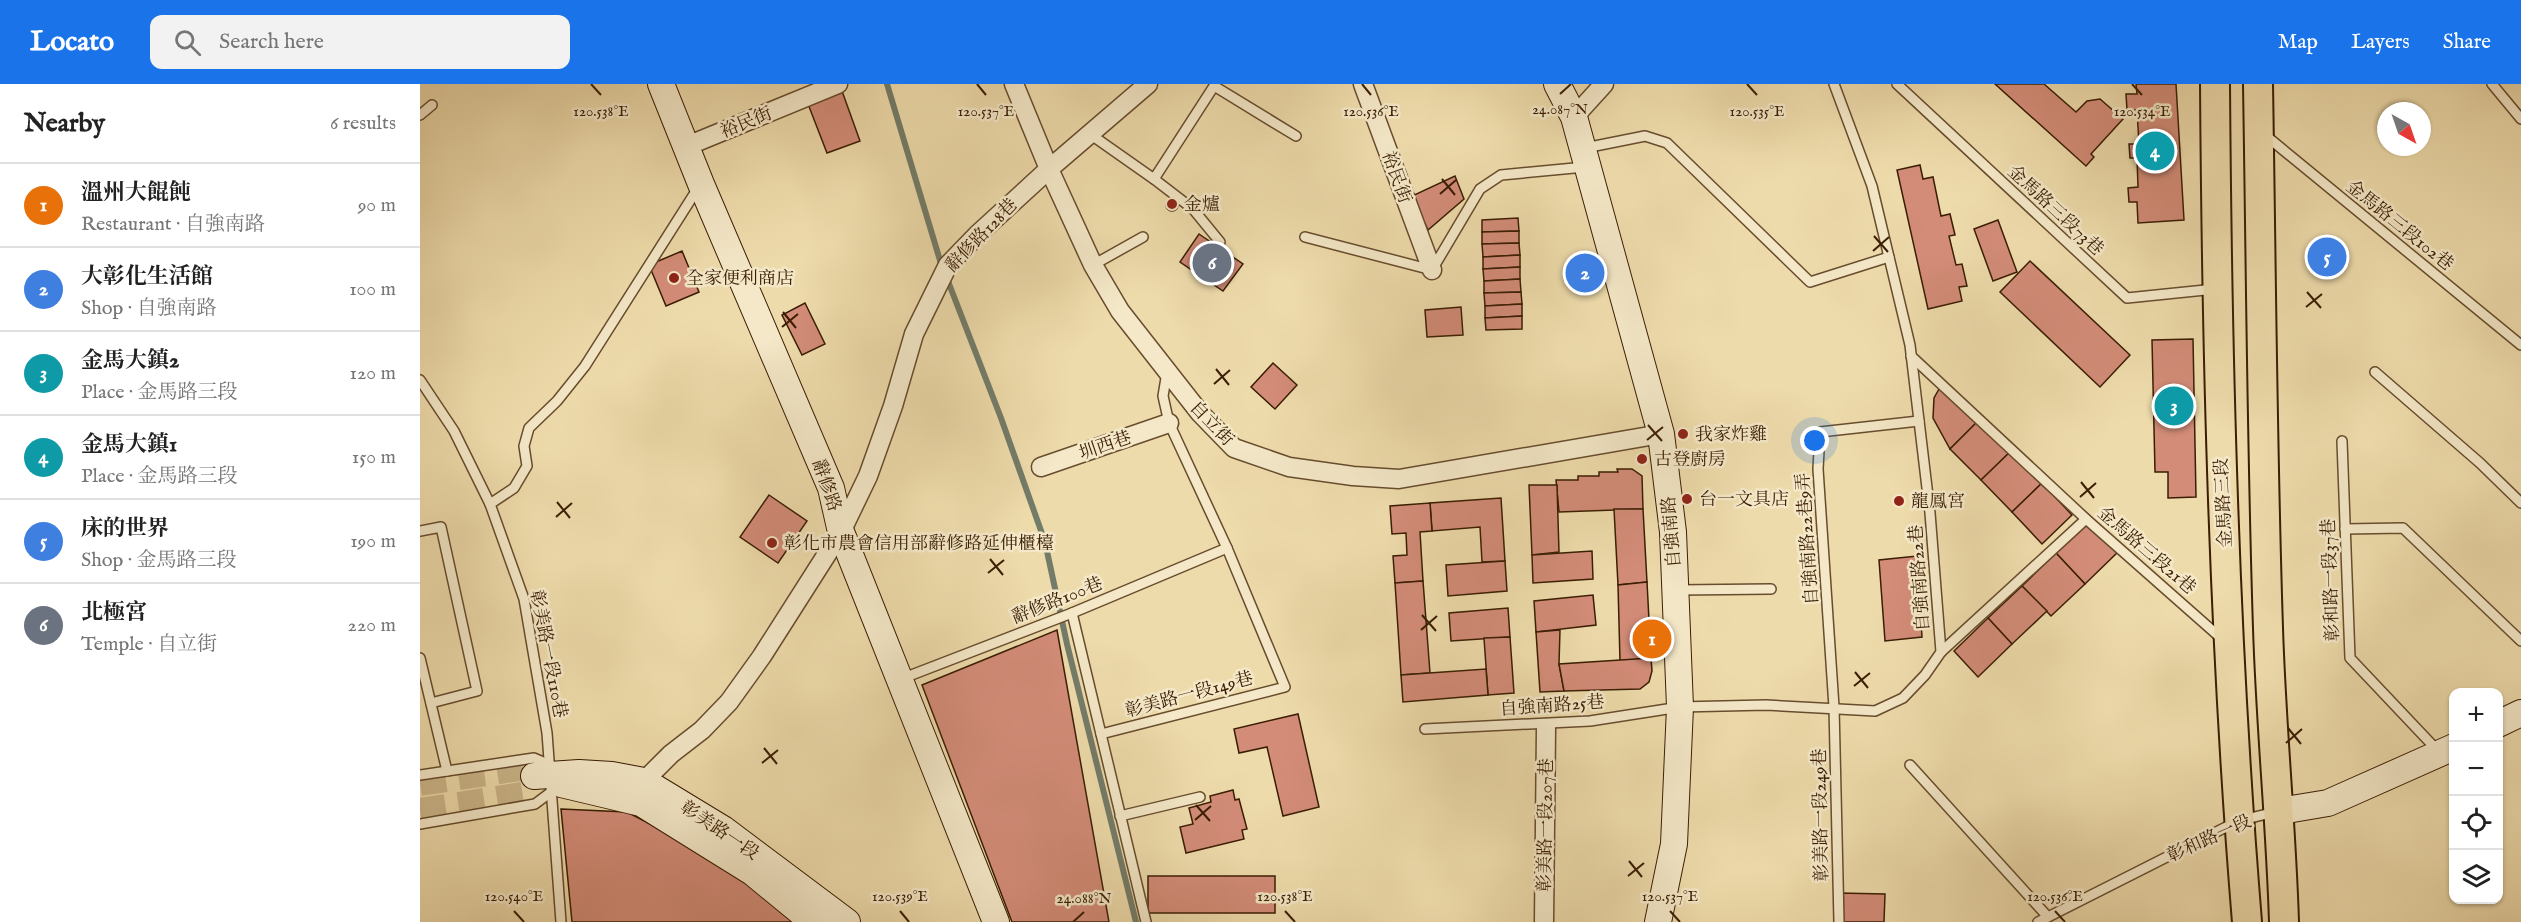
<!DOCTYPE html>
<html lang="en">
<head>
<meta charset="utf-8">
<style>
	body { margin:0; font-family:"IM FELL English","Noto Serif TC",serif; background:#f2f2f2; color:#222 }
	.controls { position:absolute; right:18px; bottom:18px; display:grid; overflow:hidden; border-radius:12px; box-shadow:0 2px 4px #0004 }
	.controls button { width:54px; height:54px; display:grid; place-items:center; padding:0; border:0; border-bottom:2px solid #e0e0e0; background:#fff; color:#222; font:30px sans-serif }
	.compass { position:absolute; left:1957px; top:18px; width:54px; height:54px; border-radius:50%; background:#fff; box-shadow:0 2px 4px #0004; rotate:140deg }
	.you { position:absolute; left:1395px; top:357px; width:21px; height:21px; margin:-15px; border:4px solid #fff; border-radius:50%; background:#1a73e8; box-shadow:0 0 0 9px #1a73e833 }
	.badge { display:grid; place-items:center; width:39px; height:39px; border-radius:50%; background:#1a73e8; color:#fff; font-size:20px; font-weight:700 }
	.pin { position:absolute; translate:-50% -50%; border:3px solid #fff; box-shadow:0 2px 6px #0006 }
	.list { margin:0; padding:0; list-style:none }
	h2 { display:flex; justify-content:space-between; align-items:center; height:78px; margin:0; padding:0 24px; font-size:26px }
	h2 small { font-size:20px; font-weight:400; color:#767676 }
	.list li { display:grid; grid-template-columns:39px 1fr auto; gap:18px; align-items:center; box-sizing:border-box; height:84px; padding:0 24px; border-top:2px solid #e0e0e0 }
	.list b { display:block; font-size:22px; white-space:nowrap }
	.list p { margin:0; font-size:20px; white-space:nowrap; color:#767676 }
	.list em { font-size:20px; font-style:normal; color:#767676 }
	.icon { flex:none; width:33px; height:33px; fill:none; stroke:currentColor; stroke-width:2; stroke-linecap:round; stroke-linejoin:round }
	.map { position:relative; flex:none; width:2101px; height:838px; overflow:hidden }
	header { display:flex; align-items:center; gap:36px; box-sizing:border-box; height:84px; padding:0 30px; background:#1a73e8; color:#fff }
	header strong { font-size:28px }
	nav { display:flex; gap:33px; margin-inline-start:auto; font-size:21px }
	.search { width:420px; height:54px; background:#f2f2f2; display:flex; align-items:center; gap:15px; box-sizing:border-box; padding:0 21px; border-radius:12px; color:#767676; font-size:22px }
	main { display:flex }
	aside { flex:1; background:#fff }
	.map>svg:first-child { display:block }
	.lines { fill:none; stroke-linecap:round; stroke-linejoin:round }
	.stream { stroke:#737c69; stroke-width:6 }
	.building { fill:#d38c78; stroke:#3a1d03; stroke-width:1.5 }
	.secondary-tunnel { stroke:#cab589; stroke-width:26; stroke-dasharray:26 13; stroke-linecap:butt }
	.lane-casing { stroke:#674c2d; stroke-width:12 }
	.street-casing { stroke:#674c2d; stroke-width:21 }
	.secondary-casing { stroke:#3a1d03; stroke-width:28 }
	.primary-casing { stroke:#3a1d03; stroke-width:32 }
	.lane { stroke:#f4e8c8; stroke-width:9 }
	.street { stroke:#f4e8c8; stroke-width:18 }
	.secondary { stroke:#f4e8c8; stroke-width:26 }
	.primary { stroke:#eedbab; stroke-width:28 }
	.ticks { fill:none; stroke:#3a1d03; stroke-width:2 }
	.poi-dot { fill:#8f2418; stroke:#f4e8c8; stroke-width:2 }
	.labels { text-anchor:middle; stroke-width:5; stroke-linejoin:round; paint-order:stroke }
	.street-label { font-size:18px; fill:#3a1d03; stroke:#f4e8c8 }
	.poi-label { font-size:18px; fill:#3a1d03; stroke:#f4e8c8; text-anchor:start }
	.ticks-label { font-size:15px; text-anchor:middle; fill:#3a1d03; stroke:#f4e8c8; stroke-width:5; stroke-linejoin:round; paint-order:stroke }
</style>
</head>
<body>
<header>
<strong>Locato</strong>
<div class="search"><svg class="icon" aria-label="search" viewBox="0 0 24 24"><circle cx="10" cy="10" r="6"/><path d="M15 15l6 6"/></svg>Search here</div>
<nav><a>Map</a><a>Layers</a><a>Share</a></nav>
</header>
<main>
<aside>
<h2>Nearby<small>6 results</small></h2>
<ul class="list">
<li><span class="badge" style="background:#e8710a">1</span><div><b>溫州大餛飩</b><p>Restaurant · 自強南路</p></div><em>90 m</em></li>
<li><span class="badge" style="background:#3f7fe0">2</span><div><b>大彰化生活館</b><p>Shop · 自強南路</p></div><em>100 m</em></li>
<li><span class="badge" style="background:#0f9aa8">3</span><div><b>金馬大鎮2</b><p>Place · 金馬路三段</p></div><em>120 m</em></li>
<li><span class="badge" style="background:#0f9aa8">4</span><div><b>金馬大鎮1</b><p>Place · 金馬路三段</p></div><em>150 m</em></li>
<li><span class="badge" style="background:#3f7fe0">5</span><div><b>床的世界</b><p>Shop · 金馬路三段</p></div><em>190 m</em></li>
<li><span class="badge" style="background:#6b7280">6</span><div><b>北極宮</b><p>Temple · 自立街</p></div><em>220 m</em></li>
</ul>
</aside>
<div class="map">
<svg width="2101" height="838" viewBox="0 0 2101 838">
	<rect width="100%" height="100%" fill="#eedbab"/>
	<filter id="stains"><feTurbulence type="fractalNoise" baseFrequency=".00333" numOctaves="4"/><feColorMatrix values="0 0 0 0 .2 0 0 0 0 .09 0 0 0 0 .02 0 0 0 .5 -.17"/></filter>
	<radialGradient id="worn" r=".72"><stop offset=".6" stop-color="#630" stop-opacity="0"/><stop offset="1" stop-color="#630" stop-opacity=".3"/></radialGradient>
	<g class="lines">
		<g class="stream">
			<path d="M467,0L522,183"/>
			<path d="M526,192L581,334L625,458L647,560L716,838"/>
		</g>
	</g>
	<g class="building">
		<path d="M1575,0H1624L1656,28L1667,17L1680,15L1703,35L1671,70L1674,73L1666,82Z"/>
		<path d="M1716,0H1756L1764,136L1718,139L1717,118H1709L1708,104L1718,103L1717,74H1710L1709,60H1719L1717,26H1707L1706,10H1717Z"/>
		<path d="M422,7L440,57L407,69L388,20Z"/>
		<path d="M1500,81L1503,95L1513,93L1521,132L1530,130L1535,151L1529,152L1536,181L1542,180L1547,202L1539,203L1542,217L1508,225L1477,86Z"/>
		<path d="M1035,92L1044,115L1008,146L992,112Z"/>
		<circle cx="752" cy="121" r="6"/>
		<path d="M1098,134L1099,147L1062,148V136Z"/>
		<path d="M1578,136L1597,188L1573,197L1554,145Z"/>
		<path d="M1099,147V159L1062,160V148Z"/>
		<path d="M779,150L823,180L803,207L760,178Z"/>
		<path d="M1099,159L1100,171L1063,173L1062,160Z"/>
		<path d="M262,167L279,208L246,222L229,181Z"/>
		<path d="M1100,171V183L1063,185V173Z"/>
		<path d="M1610,177L1710,271L1680,303L1580,208Z"/>
		<path d="M1100,183V195L1064,197L1063,185Z"/>
		<path d="M1100,195L1101,208L1064,209V197Z"/>
		<path d="M1101,208L1102,220L1065,222L1064,209Z"/>
		<path d="M385,219L405,260L382,271L362,231Z"/>
		<path d="M1102,220V232L1065,234V222Z"/>
		<path d="M1041,223L1043,251L1007,253L1005,226Z"/>
		<path d="M1102,232V245L1066,246L1065,234Z"/>
		<path d="M1773,255L1776,413L1748,414V388H1735L1732,256Z"/>
		<path d="M853,279L877,301L855,325L831,303Z"/>
		<path d="M1525,303L1560,335L1530,365L1513,334L1514,314L1519,305Z"/>
		<path d="M1560,335L1591,367L1561,396L1530,365Z"/>
		<path d="M1591,367L1622,399L1592,428L1561,396Z"/>
		<path d="M1197,385H1212L1222,392L1223,425L1139,428L1136,396H1158V392H1179V388H1198Z"/>
		<path d="M1622,399L1652,431L1622,460L1592,428Z"/>
		<path d="M1109,401H1137L1139,468L1112,471Z"/>
		<path d="M349,411L387,437L358,479L320,453Z"/>
		<path d="M1081,414L1085,477L1062,478L1060,443L1012,447L1010,419Z"/>
		<path d="M1010,419L1012,447L1000,448L1003,497L975,499L973,472L987,471L986,449L972,450L970,422Z"/>
		<path d="M1194,425H1223L1227,498L1198,501Z"/>
		<path d="M1670,437L1699,467L1665,500L1636,469Z"/>
		<path d="M1172,467L1173,495L1113,499L1112,471Z"/>
		<path d="M1636,469L1665,500L1631,532L1602,502Z"/>
		<path d="M1497,472L1502,553L1465,557L1459,476Z"/>
		<path d="M1085,477L1087,507L1028,512L1026,481Z"/>
		<path d="M1003,497L1010,589L981,591L975,499Z"/>
		<path d="M1227,498L1231,574L1200,577L1198,501Z"/>
		<path d="M1602,502L1627,527L1592,560L1568,534Z"/>
		<path d="M1173,511L1176,541L1116,548L1114,517Z"/>
		<path d="M1088,524L1090,553L1031,557L1029,529Z"/>
		<path d="M1568,534L1592,560L1558,593L1534,567Z"/>
		<path d="M637,546L689,838H592L502,601Z"/>
		<path d="M1140,546L1139,580L1144,607L1120,608L1116,548Z"/>
		<path d="M1090,553L1094,609L1068,611L1064,554Z"/>
		<path d="M1231,574L1232,587L1229,598L1220,605L1144,607L1139,580Z"/>
		<path d="M1066,585L1068,611L983,618L981,591Z"/>
		<path d="M878,630L899,723L863,732L847,663L819,669L814,645Z"/>
		<path d="M813,706L815,716L819,715L827,745L822,746L824,755L766,769L760,743L773,740L769,724L791,718L790,712Z"/>
		<path d="M141,725L207,728L300,776L381,838H152Z"/>
		<rect x="728" y="792" width="127" height="37"/>
		<path d="M1418,809L1465,810L1464,838H1419Z"/>
	</g>
	<g class="lines">
		<g class="secondary-tunnel">
			<path d="M0,699L113,682"/>
			<path d="M0,727L115,709"/>
		</g>
		<g class="lane-casing">
			<g id="lane">
				<path d="M1477,0L1707,214L1795,205"/>
				<path d="M2072,0L2101,35"/>
				<path d="M0,31L12,21"/>
				<path d="M670,50L734,95L794,2L876,52"/>
				<path d="M1845,51L2101,261"/>
				<path d="M1165,64L1225,52L1247,59L1390,198L1469,173"/>
				<path d="M734,95L773,125L800,158"/>
				<path d="M885,153L1012,186L1060,105L1081,91L1165,83"/>
				<path d="M673,181L723,153"/>
				<path d="M1491,272L1666,435L1802,555"/>
				<path d="M1955,288L2060,379L2101,419"/>
				<path d="M0,296L34,347L70,420L104,515L127,649L141,838"/>
				<path d="M1922,357L1930,574L2018,667"/>
				<path d="M70,420L94,404L107,382L104,362L109,344L137,317L165,282L278,104"/>
				<path d="M1925,445L1983,444L2101,557"/>
				<path d="M0,447L21,443L57,607L11,619"/>
				<path d="M1257,506L1351,505"/>
				<path d="M652,529L726,838"/>
				<path d="M1521,568L1666,435"/>
				<path d="M0,574L27,687"/>
				<path d="M481,595L652,529L807,464"/>
				<path d="M1005,645L1170,637L1260,623L1346,621L1455,627L1483,614L1505,591L1521,568L1510,429L1490,261L1452,102L1414,0"/>
				<path d="M681,650L865,603L807,464L749,339L743,312L747,288"/>
				<path d="M1490,681L1628,833"/>
				<path d="M0,691L114,674L130,681"/>
				<path d="M700,732L780,713"/>
				<path d="M0,740L115,720L131,708"/>
				<path d="M1419,838L1414,623L1398,385L1400,348L1499,337"/>
				<path d="M1618,838L1818,737L1855,728"/>
			</g>
		</g>
		<g class="street-casing">
			<g id="street">
				<path d="M594,0L629,85L673,181L700,227L780,329L814,364L869,383L933,392L979,395L1241,350"/>
				<path d="M943,0L1012,186"/>
				<path d="M1154,33L1184,0"/>
				<path d="M267,62L418,0"/>
				<path d="M621,383L749,339"/>
				<path d="M222,708L224,697L251,670L282,646L309,618L342,572L421,448L448,392L473,322L494,250L528,181L557,151L629,85L728,0"/>
				<path d="M1124,838L1126,644"/>
			</g>
		</g>
		<g class="secondary-casing">
			<g id="secondary">
				<path d="M241,0L281,100L411,404L421,448L576,838"/>
				<path d="M1137,0L1154,33L1241,350L1253,448L1260,623L1254,760L1238,838"/>
				<path d="M2078,640L2101,629"/>
				<path d="M114,692L159,689L192,691L224,697L303,745L427,838"/>
				<path d="M141,700L221,719L332,788L393,838"/>
				<path d="M1860,727L1908,719L2034,663"/>
			</g>
		</g>
		<g class="primary-casing">
			<g id="primary">
				<path d="M1795,0C1797,280 1804,559 1827,838"/>
				<path d="M1838,0C1841,181 1842,363 1848,544C1851,642 1861,740 1864,838"/>
			</g>
		</g>
		<use href="#lane" class="lane"/>
		<use href="#street" class="street"/>
		<use href="#secondary" class="secondary"/>
		<use href="#primary" class="primary"/>
	</g>
	<path class="ticks" d="M171,0L181,11M557,0L566,11M942,0L951,11M1327,0L1337,11M1712,0L1722,11M1140,10L1151,0M1022,95L1035,111M1020,110L1036,96M1454,152L1468,168M1453,167L1469,153M1887,208L1901,224M1886,223L1902,210M363,228L376,244M362,243L378,230M796,285L809,301M794,300L810,286M1228,341L1242,357M1227,356L1243,343M1661,398L1674,414M1660,413L1676,399M137,418L150,434M136,433L152,419M570,475L583,491M568,489L584,476M1002,531L1016,547M1001,546L1017,532M1435,588L1448,604M1434,602L1450,589M1868,644L1881,660M1866,659L1882,645M344,664L357,680M342,679L358,666M776,721L790,737M775,736L791,722M1209,777L1222,793M1208,792L1224,779M94,827L104,838M480,827L489,838M865,827L875,838M1250,827L1260,838M1635,827L1645,838M653,838L664,828"/>
	<g class="poi-dot">
		<circle cx="752" cy="120" r="6"/>
		<circle cx="254" cy="194" r="6"/>
		<circle cx="1263" cy="350" r="6"/>
		<circle cx="1222" cy="375" r="6"/>
		<circle cx="1267" cy="415" r="6"/>
		<circle cx="1479" cy="417" r="6"/>
		<circle cx="352" cy="459" r="6"/>
	</g>
	<g class="labels">
		<g class="street-label">
			<text transform="translate(326 38) rotate(-22)" y="6">裕民街</text>
			<text transform="translate(977 93) rotate(70)" y="6">裕民街</text>
			<text transform="translate(1636 126) rotate(43)" y="6">金馬路三段73巷</text>
			<text transform="translate(1980 141) rotate(39)" y="6">金馬路三段102巷</text>
			<text transform="translate(561 151) rotate(-46)" y="6">辭修路128巷</text>
			<text transform="translate(792 339) rotate(46)" y="6">自立街</text>
			<text transform="translate(685 361) rotate(-19)" y="6">圳西巷</text>
			<text transform="translate(407 401) rotate(71)" y="6">辭修路</text>
			<text transform="translate(1803 419) rotate(-93)" y="6">金馬路三段</text>
			<text transform="translate(1251 448) rotate(-95)" y="6">自強南路</text>
			<text transform="translate(1387 455) rotate(-94)" y="6">自強南路22巷9弄</text>
			<text transform="translate(1727 466) rotate(41)" y="6">金馬路三段21巷</text>
			<text transform="translate(1499 494) rotate(-94)" y="6">自強南路22巷</text>
			<text transform="translate(1910 496) rotate(-92)" y="6">彰和路一段37巷</text>
			<text transform="translate(637 516) rotate(-22)" y="6">辭修路100巷</text>
			<text transform="translate(129 570) rotate(79)" y="6">彰美路一段110巷</text>
			<text transform="translate(769 610) rotate(-15)" y="6">彰美路一段149巷</text>
			<text transform="translate(1132 621) rotate(-4)" y="6">自強南路25巷</text>
			<text transform="translate(1400 731) rotate(-91)" y="6">彰美路一段249巷</text>
			<text transform="translate(1125 741) rotate(-89)" y="6">彰美路一段207巷</text>
			<text transform="translate(300 746) rotate(34)" y="6">彰美路一段</text>
			<text transform="translate(1789 754) rotate(-24)" y="6">彰和路一段</text>
		</g>
		<g class="poi-label">
			<text x="764" y="126">金爐</text>
			<text x="266" y="200">全家便利商店</text>
			<text x="1275" y="356">我家炸雞</text>
			<text x="1234" y="381">古登廚房</text>
			<text x="1279" y="421">台一文具店</text>
			<text x="1491" y="423">龍鳳宮</text>
			<text x="364" y="465">彰化市農會信用部辭修路延伸櫃檯</text>
		</g>
	</g>
	<g class="ticks-label">
		<text x="1140" y="30">24.087°N</text>
		<text x="1722" y="32">120.534°E</text>
		<text x="181" y="32">120.538°E</text>
		<text x="566" y="32">120.537°E</text>
		<text x="951" y="32">120.536°E</text>
		<text x="1337" y="32">120.535°E</text>
		<text x="94" y="817">120.540°E</text>
		<text x="480" y="817">120.539°E</text>
		<text x="865" y="817">120.538°E</text>
		<text x="1250" y="817">120.537°E</text>
		<text x="1635" y="817">120.536°E</text>
		<text x="664" y="819">24.088°N</text>
	</g>
	<rect width="100%" height="100%" filter="url(#stains)"/>
	<rect width="100%" height="100%" fill="url(#worn)"/>
</svg>
<div class="controls">
<button>+</button>
<button>−</button>
<button><svg class="icon" aria-label="locate" viewBox="0 0 24 24"><circle cx="12" cy="12" r="6"/><path d="M12 2v4M12 18v4M2 12h4M18 12h4"/></svg></button>
<button><svg class="icon" aria-label="layers" viewBox="0 0 24 24"><path d="M12 4l9 5-9 5-9-5zM3 14l9 5 9-5"/></svg></button>
</div>
<svg class="compass" viewBox="-18 -18 36 36"><path d="M0-13l5 13h-10z" fill="#e53935"/><path d="M0 13l5-13h-10z" fill="#767676"/></svg>
<div class="you"></div>
<div class="pin badge" style="left:1232px;top:555px;background:#e8710a">1</div>
<div class="pin badge" style="left:1165px;top:189px;background:#3f7fe0">2</div>
<div class="pin badge" style="left:1754px;top:322px;background:#0f9aa8">3</div>
<div class="pin badge" style="left:1735px;top:67px;background:#0f9aa8">4</div>
<div class="pin badge" style="left:1907px;top:173px;background:#3f7fe0">5</div>
<div class="pin badge" style="left:792px;top:179px;background:#6b7280">6</div>
</div>
</main>
</body>
</html>
